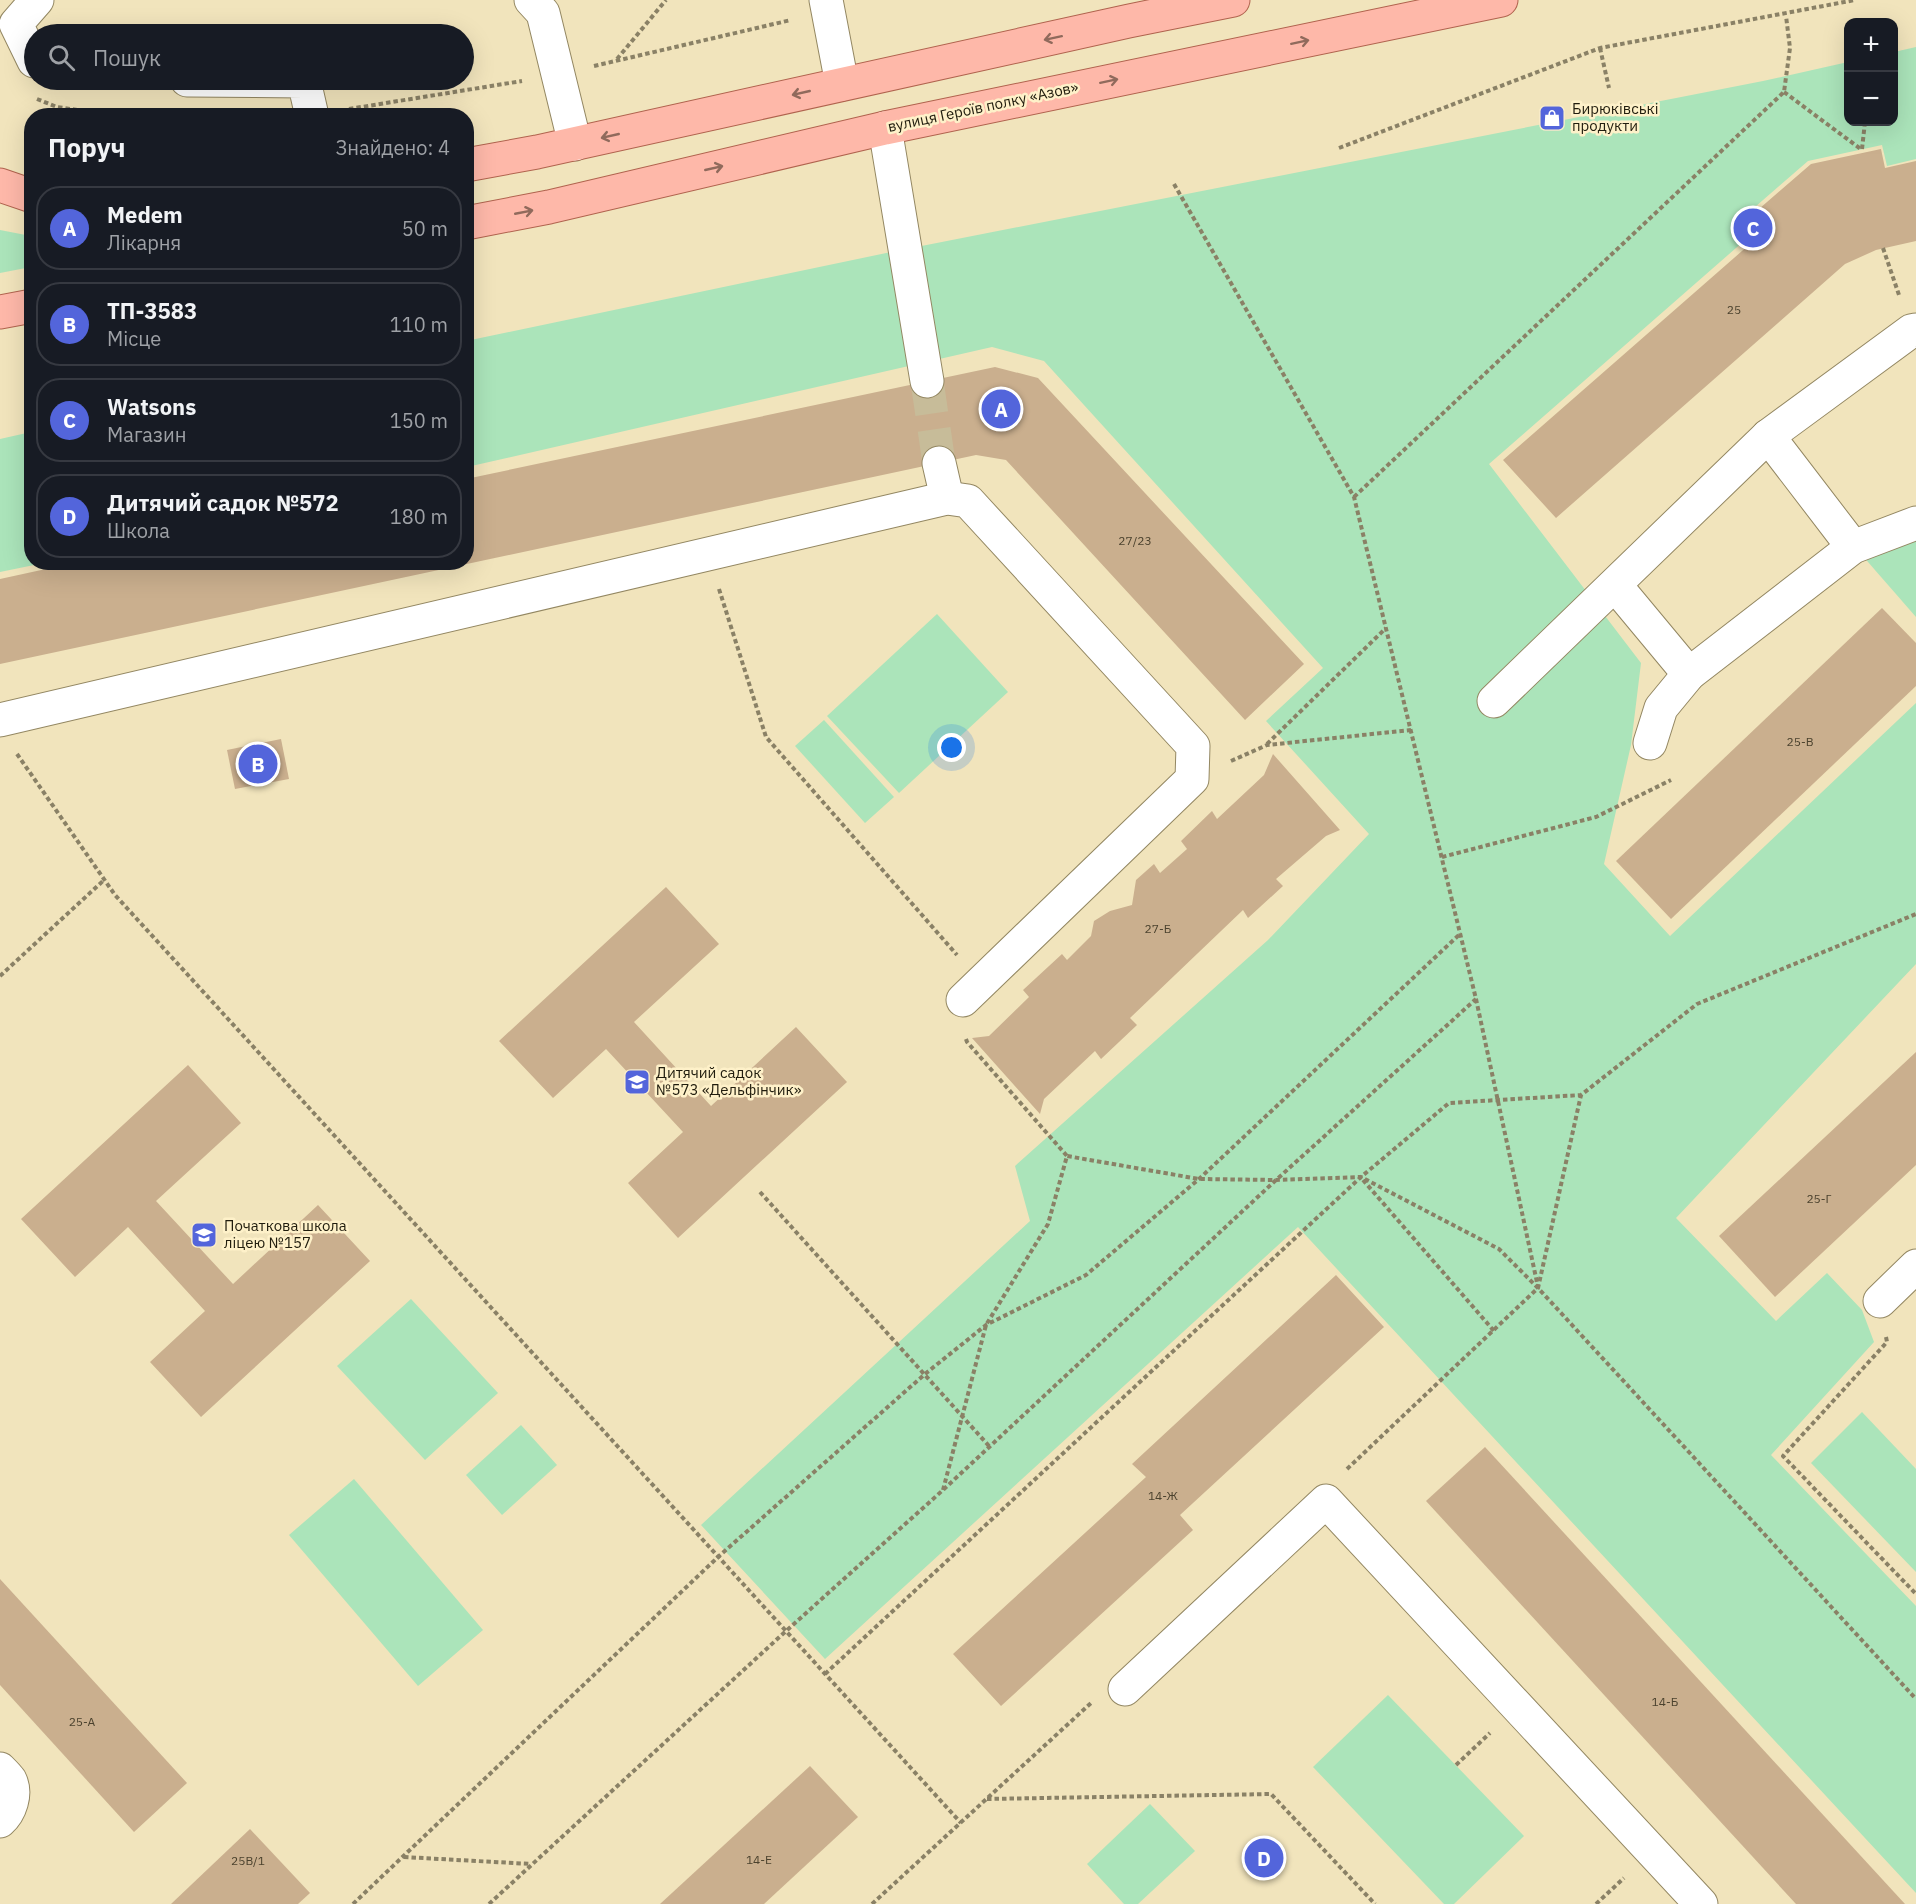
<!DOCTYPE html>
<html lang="uk">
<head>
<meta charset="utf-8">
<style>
	body { margin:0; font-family:"IBM Plex Sans",sans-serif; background:#242831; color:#f1f3f6 }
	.controls { position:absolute; right:18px; top:18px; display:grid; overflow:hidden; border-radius:12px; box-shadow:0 6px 24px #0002 }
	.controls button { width:54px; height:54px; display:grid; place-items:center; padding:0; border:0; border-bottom:2px solid #363941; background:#171b24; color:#f1f3f6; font:30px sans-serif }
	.you { position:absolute; left:952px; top:748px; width:21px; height:21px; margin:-15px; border:4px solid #fff; border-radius:50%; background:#1a73e8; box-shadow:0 0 0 9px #1a73e833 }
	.badge { display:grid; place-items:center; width:39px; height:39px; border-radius:50%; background:#5365db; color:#fff; font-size:20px; font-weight:700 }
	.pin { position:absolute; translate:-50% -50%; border:3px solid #fff; box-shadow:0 2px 6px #0006 }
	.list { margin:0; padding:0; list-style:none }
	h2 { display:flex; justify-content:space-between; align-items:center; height:78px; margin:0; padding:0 24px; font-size:26px }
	h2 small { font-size:20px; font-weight:400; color:#9ea1a6 }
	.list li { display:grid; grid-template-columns:39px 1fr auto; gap:18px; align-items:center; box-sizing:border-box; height:84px; margin:0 12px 12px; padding:0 12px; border:2px solid #363941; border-radius:24px }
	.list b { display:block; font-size:22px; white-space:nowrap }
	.list p { margin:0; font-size:20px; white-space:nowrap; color:#9ea1a6 }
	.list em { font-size:20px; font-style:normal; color:#9ea1a6 }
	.icon { flex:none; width:33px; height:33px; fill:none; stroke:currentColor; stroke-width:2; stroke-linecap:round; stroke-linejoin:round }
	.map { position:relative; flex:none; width:1916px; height:1904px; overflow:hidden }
	.search { position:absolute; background:#171b24; box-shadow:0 6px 24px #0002; left:24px; top:24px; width:450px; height:66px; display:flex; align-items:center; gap:15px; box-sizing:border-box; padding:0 21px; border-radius:33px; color:#9ea1a6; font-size:22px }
	.panel { position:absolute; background:#171b24; box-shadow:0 6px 24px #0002; left:24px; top:108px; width:450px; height:462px; border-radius:24px }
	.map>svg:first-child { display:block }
	.green { fill:#abe4ba }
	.building { fill:#caaf8e }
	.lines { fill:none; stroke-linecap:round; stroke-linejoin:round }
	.minor-tunnel { stroke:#c7bc99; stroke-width:33; stroke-dasharray:33 16; stroke-linecap:butt }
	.minor-casing { stroke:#938762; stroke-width:35 }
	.major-casing { stroke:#b0634e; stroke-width:35 }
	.path { stroke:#8a8166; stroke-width:4; stroke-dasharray:4.5 3; stroke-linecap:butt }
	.minor { stroke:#fff; stroke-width:33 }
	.major { stroke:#feb8a9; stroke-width:33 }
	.oneway { stroke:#906a5c }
	.labels { text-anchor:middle; stroke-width:5; stroke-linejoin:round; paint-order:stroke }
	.number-label { font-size:12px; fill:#4b422e }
	.street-label { font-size:15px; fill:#211d0e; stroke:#fef1c9 }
	.poi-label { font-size:15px; fill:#211d0e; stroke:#fef1c9; text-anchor:start }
</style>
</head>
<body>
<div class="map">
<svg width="1916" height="1904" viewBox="0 0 1916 1904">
	<rect width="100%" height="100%" fill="#f1e4bc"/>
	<g class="green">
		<path d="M1916,47V159L1887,166L1882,145L1808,161L1732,227L1744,241L1489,464L1641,663L1631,745L1604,864L1670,936L1916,703V964L1676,1218L1776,1321L1827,1273L1862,1310L1874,1342L1771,1455L1916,1606V1893L1298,1227L825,1659L701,1525L1030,1221L1015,1166L1268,940L1369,834L1266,721L1323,668L1044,361L992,347L467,467L466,341L891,252L1763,81L1848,62V122H1894V52Z"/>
		<path d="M0,230L31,236V267L0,273Z"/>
		<path d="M31,432L32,562L44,563L0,572V439Z"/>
		<path d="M1916,533V617L1861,554Z"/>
		<path d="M937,614L1008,692L899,793L827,716Z"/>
		<path d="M824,720L894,797L865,823L795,746Z"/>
		<path d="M411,1299L498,1393L425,1460L337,1366Z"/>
		<path d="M1862,1412L1916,1469V1572L1811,1463Z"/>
		<path d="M521,1425L557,1465L502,1515L466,1475Z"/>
		<path d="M354,1479L483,1630L418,1686L289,1535Z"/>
		<path d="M1388,1695L1524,1836L1454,1904H1444L1313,1767Z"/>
		<path d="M1150,1804L1195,1851L1138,1904H1124L1087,1864Z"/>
	</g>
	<g class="building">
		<path d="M1881,149L1885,168L1916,161V241L1876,250L1845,264L1556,518L1503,460L1750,244L1737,228L1811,164Z"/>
		<path d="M995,367L1038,378L1304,664L1245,720L1006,460L976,455L0,664V579L78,562H466V479Z"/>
		<path d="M1882,608L1916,643V686L1671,919L1616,861Z"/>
		<path d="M281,739L289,779L235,789L227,750Z"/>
		<path d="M1273,754L1340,830L1326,836L1276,879L1283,886L1248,918L1243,910L1130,1018L1137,1025L1101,1059L1095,1051L1044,1099L1040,1114L972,1038L989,1036L1029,997L1023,990L1062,954L1067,960L1091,936L1094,921L1110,911L1132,905L1136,880L1154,864L1160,873L1187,849L1181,841L1212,811L1217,819L1264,775Z"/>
		<path d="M666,887L719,944L634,1022L711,1106L796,1027L847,1082L678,1238L628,1183L683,1132L606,1049L553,1098L499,1041Z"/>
		<path d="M1916,1052V1165L1775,1297L1719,1236Z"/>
		<path d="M188,1065L241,1123L156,1201L233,1284L318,1205L370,1261L201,1417L150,1362L205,1311L128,1227L75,1277L21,1219Z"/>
		<path d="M1336,1275L1384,1327L1180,1515L1193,1530L1001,1706L953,1654L1146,1477L1132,1464Z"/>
		<path d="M1485,1447L1905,1904H1796L1426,1501Z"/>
		<path d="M0,1579L187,1783L134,1832L0,1685Z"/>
		<path d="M810,1766L858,1817L764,1904H660Z"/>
		<path d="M250,1829L310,1893L298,1904H171Z"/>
	</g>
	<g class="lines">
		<path class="minor-tunnel" d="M927,381L939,463"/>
		<g class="minor-casing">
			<g id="minor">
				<path d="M531,0L543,13L575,144"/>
				<path d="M826,0L842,84"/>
				<path d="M34,61L16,24L37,0"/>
				<path d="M187,80L304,81L312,116"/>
				<path d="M885,128L927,381"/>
				<path d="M1768,436L1853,547"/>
				<path d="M939,463L947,498"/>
				<path d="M1615,585L1689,674"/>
				<path d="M1494,701L1768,436L1911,331L1916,330"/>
				<path d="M0,720L947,498L968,501L1193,746L1192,779L963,1000"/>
				<path d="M1650,743L1661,708L1689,674L1853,547L1916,523"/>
				<path d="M1880,1301L1916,1266"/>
				<path d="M1125,1689L1326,1501L1701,1904"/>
				<path d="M0,1769C3,1772 8,1777 10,1780C17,1794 10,1812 0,1821"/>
			</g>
		</g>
		<g class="major-casing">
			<g id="major">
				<path d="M466,165L537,152L1129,21L1233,0"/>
				<path d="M0,185L32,196"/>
				<path d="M466,223L549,207L885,128L1501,0"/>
				<path d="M0,312L32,306"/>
			</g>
		</g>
		<g class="path">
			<path d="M1600,48L1609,88"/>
			<path d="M617,59L666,0"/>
			<path d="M594,66L791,20"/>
			<path d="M1784,92L1862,150"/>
			<path d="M37,99L57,107L118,116"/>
			<path d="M349,109L522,81"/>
			<path d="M1339,148L1600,48L1855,0"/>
			<path d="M1862,149L1865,122"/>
			<path d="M1174,184L1354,497L1476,999L1538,1287"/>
			<path d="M1883,248L1899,295"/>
			<path d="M1354,497L1784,92L1790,48L1786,16"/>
			<path d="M719,589L766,737L957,955"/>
			<path d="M1267,744L1386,628"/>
			<path d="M17,754L115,895L961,1823"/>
			<path d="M1231,761L1267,745L1411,730"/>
			<path d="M1442,857L1596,817L1671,780"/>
			<path d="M0,976L104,880"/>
			<path d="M966,1039L967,1042L1067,1156"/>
			<path d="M1363,1180L1494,1331"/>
			<path d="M760,1192L989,1446"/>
			<path d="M1886,1337L1887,1342L1783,1456L1916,1594"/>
			<path d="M1347,1469L1538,1288L1581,1095"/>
			<path d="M943,1490L986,1325L1048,1224L1067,1156L1199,1179L1276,1180L1361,1177L1499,1249L1538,1288L1916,1699"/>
			<path d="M825,1674L1361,1177L1449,1103L1581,1095L1697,1004L1916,914"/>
			<path d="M1456,1765L1490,1733"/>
			<path d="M987,1799L1271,1794L1375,1904"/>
			<path d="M404,1857L531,1864"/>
			<path d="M353,1904L718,1557L925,1374L986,1325L1086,1275L1199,1179L1461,933"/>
			<path d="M489,1904L786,1631L943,1490L1276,1180L1476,999"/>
			<path d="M872,1904L1091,1703"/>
			<path d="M1596,1904L1624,1878"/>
		</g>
		<use href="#minor" class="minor"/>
		<use href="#major" class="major"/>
	</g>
	<defs><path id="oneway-shaft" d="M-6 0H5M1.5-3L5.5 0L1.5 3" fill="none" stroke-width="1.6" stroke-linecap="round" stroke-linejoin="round" transform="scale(1.5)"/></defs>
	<g class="oneway">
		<use href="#oneway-shaft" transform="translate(1053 38) rotate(168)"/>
		<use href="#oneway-shaft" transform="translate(1300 42) rotate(-12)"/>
		<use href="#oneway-shaft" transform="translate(1109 81) rotate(-12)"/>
		<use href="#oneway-shaft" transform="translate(801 93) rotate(167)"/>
		<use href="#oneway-shaft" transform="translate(610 136) rotate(167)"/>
		<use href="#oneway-shaft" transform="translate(714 168) rotate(-13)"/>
		<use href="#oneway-shaft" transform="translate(524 212) rotate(-11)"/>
	</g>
	<defs>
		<g id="shop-square" transform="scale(1.35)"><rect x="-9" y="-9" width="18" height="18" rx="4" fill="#5365db" stroke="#fef1c9"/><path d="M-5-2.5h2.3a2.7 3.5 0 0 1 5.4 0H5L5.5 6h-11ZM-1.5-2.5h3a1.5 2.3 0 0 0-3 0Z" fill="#fff"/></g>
		<g id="school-square" transform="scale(1.35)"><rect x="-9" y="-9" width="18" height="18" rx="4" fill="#5365db" stroke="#fef1c9"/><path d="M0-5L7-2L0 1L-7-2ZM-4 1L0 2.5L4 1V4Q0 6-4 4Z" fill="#fff"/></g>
	</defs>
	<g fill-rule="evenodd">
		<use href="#shop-square" x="1552" y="118"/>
		<use href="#school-square" x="637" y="1082"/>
		<use href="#school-square" x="204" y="1235"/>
	</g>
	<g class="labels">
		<g class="number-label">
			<text x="1734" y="314">25</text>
			<text x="1135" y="545">27/23</text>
			<text x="1800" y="746">25-В</text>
			<text x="1158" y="933">27-Б</text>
			<text x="1819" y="1203">25-Г</text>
			<text x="1163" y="1500">14-Ж</text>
			<text x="1665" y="1706">14-Б</text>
			<text x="82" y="1726">25-А</text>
			<text x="759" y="1864">14-Е</text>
			<text x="248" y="1865">25В/1</text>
		</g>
		<g class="street-label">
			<text transform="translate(983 107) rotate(-12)" y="5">вулиця Героїв полку «Азов»</text>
		</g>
		<g class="poi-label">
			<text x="1572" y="114">Бирюківські<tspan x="1572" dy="17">продукти</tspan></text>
			<text x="656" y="1078">Дитячий садок<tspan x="656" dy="17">№573 «Дельфінчик»</tspan></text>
			<text x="224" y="1231">Початкова школа<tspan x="224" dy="17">ліцею №157</tspan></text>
		</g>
	</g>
</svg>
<div class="controls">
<button>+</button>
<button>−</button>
</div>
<div class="you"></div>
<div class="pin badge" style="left:1001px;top:409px">A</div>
<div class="pin badge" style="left:258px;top:764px">B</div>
<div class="pin badge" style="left:1753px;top:228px">C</div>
<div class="pin badge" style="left:1264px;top:1858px">D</div>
<div class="search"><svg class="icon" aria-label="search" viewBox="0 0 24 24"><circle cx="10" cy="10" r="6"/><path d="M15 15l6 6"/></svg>Пошук</div>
<section class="panel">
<h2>Поруч<small>Знайдено: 4</small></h2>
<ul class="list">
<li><span class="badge">A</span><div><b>Medem</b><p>Лікарня</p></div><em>50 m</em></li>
<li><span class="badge">B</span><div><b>ТП-3583</b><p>Місце</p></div><em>110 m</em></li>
<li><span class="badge">C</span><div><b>Watsons</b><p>Магазин</p></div><em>150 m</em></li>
<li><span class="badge">D</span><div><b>Дитячий садок №572</b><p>Школа</p></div><em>180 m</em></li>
</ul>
</section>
</div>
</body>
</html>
